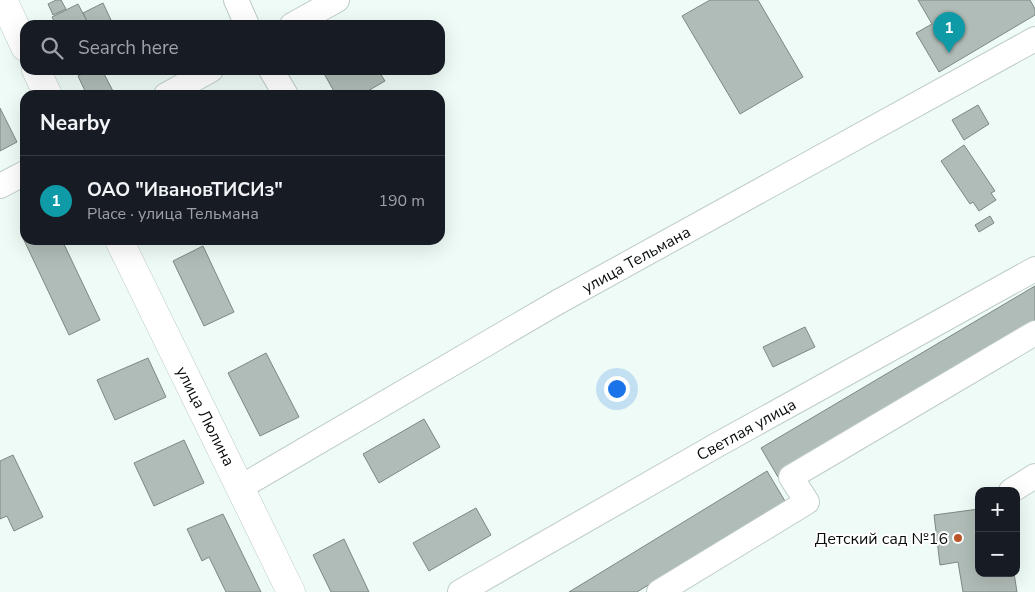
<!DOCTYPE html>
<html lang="en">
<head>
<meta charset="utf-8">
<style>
	body { margin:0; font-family:"Nunito Sans",sans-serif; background:#20242c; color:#f1f3f6 }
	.controls { position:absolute; right:15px; bottom:15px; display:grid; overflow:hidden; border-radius:10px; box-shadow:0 5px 20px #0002 }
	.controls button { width:45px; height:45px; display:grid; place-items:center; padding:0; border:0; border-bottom:1px solid #363941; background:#171b24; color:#f1f3f6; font:25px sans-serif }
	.you { position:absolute; left:616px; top:388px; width:18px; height:18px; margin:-12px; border:4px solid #fff; border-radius:50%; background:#1a73e8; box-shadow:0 0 0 8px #1a73e833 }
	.badge { display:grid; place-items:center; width:32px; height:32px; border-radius:50%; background:#ea580c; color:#fff; font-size:16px; font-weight:700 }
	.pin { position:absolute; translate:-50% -41px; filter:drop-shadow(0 1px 2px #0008) }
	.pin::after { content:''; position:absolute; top:26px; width:18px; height:15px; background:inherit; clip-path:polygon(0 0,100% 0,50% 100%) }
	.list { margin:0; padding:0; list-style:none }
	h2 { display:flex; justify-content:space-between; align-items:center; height:65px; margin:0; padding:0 20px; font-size:21px }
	h2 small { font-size:16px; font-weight:400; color:#9ea1a6 }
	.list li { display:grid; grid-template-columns:32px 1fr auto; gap:15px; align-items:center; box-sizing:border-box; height:90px; padding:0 20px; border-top:1px solid #363941 }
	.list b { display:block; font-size:19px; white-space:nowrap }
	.list p { margin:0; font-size:16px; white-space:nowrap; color:#9ea1a6 }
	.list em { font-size:16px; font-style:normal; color:#9ea1a6 }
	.icon { flex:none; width:28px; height:28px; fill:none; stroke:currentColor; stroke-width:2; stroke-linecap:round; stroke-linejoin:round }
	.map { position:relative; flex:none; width:1035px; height:592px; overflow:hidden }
	.search { position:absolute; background:#171b24; box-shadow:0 5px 20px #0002; left:20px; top:20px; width:425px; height:55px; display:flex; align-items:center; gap:12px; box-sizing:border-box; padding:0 18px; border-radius:15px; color:#9ea1a6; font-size:19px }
	.panel { position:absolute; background:#171b24; box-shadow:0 5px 20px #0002; left:20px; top:90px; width:425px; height:155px; border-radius:15px }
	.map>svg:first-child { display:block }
	.building { fill:#b0bcb7; stroke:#7d8884 }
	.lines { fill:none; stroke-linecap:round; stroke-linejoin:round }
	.minor-casing { stroke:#becbc6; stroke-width:26 }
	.major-casing { stroke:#becbc6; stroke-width:29 }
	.minor { stroke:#fff; stroke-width:24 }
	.major { stroke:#fff; stroke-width:28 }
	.poi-dot { fill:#bc562a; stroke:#fff; stroke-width:2 }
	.labels { text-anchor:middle; stroke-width:4; stroke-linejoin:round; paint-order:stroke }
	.street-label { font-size:16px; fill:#080c0b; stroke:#fff }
	.poi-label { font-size:16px; fill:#080c0b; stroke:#fff; text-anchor:end }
</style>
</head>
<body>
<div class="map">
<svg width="1035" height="592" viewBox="0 0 1035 592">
	<rect width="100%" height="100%" fill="#eefbf6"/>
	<g class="building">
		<path d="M56,0H61L66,9L53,15L48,4Z"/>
		<path d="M710,0H758L803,77L740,114L682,16Z"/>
		<path d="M918,0H1030L1035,9V15L939,72L916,33L932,24Z"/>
		<path d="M103,3L111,20L101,25H89L83,13Z"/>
		<path d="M78,4L89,25H56L52,17Z"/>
		<path d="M91,70H102L114,93L109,95H87L78,76Z"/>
		<path d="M322,70H378L385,81L361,95H336Z"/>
		<path d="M978,105L989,124L964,140L952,120Z"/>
		<path d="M0,108L17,142L0,151Z"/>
		<path d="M964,145L995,191L991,193L996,200L979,211L973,202L970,204L941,161Z"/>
		<path d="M990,216L994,223L979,232L975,225Z"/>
		<path d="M25,237V240H62L100,320L69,335L23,238Z"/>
		<path d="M203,246L234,312L204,326L173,261Z"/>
		<path d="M1035,286V324L778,477L761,448Z"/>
		<path d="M805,327L815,347L773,367L763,347Z"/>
		<path d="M266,353L299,417L260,436L228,373Z"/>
		<path d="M148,358L166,397L115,420L97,380Z"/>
		<path d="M424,419L440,447L379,483L363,454Z"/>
		<path d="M184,440L204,483L154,506L134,463Z"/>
		<path d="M13,455L43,517L14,531L7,516L0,519V461Z"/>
		<path d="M767,471L785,501L637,592H569Z"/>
		<path d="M476,508L491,535L429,571L413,543Z"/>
		<path d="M979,509V573H1014L1017,592H963L958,562L940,565L934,515Z"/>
		<path d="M223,514L261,592H226L209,557L202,561L187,529Z"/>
		<path d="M344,539L369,592H331L313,555Z"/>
	</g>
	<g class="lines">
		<g class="minor-casing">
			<g id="minor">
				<path d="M236,0L247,25"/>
				<path d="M292,25L337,0"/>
				<path d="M271,70L286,95"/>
				<path d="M166,95L211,70"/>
				<path d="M0,186L25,173"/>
				<path d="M241,487L558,302L1035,39"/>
				<path d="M1011,491L1035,476"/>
				<path d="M460,592L717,445L1035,269"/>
				<path d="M659,592L807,502L791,477L1035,333"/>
			</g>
		</g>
		<g class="major-casing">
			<g id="major">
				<path d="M3,0L25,47"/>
				<path d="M36,70L48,95"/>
				<path d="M119,240L291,592"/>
			</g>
		</g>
		<use href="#minor" class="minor"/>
		<use href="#major" class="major"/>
	</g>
	<circle class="poi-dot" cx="958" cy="538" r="5"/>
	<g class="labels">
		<g class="street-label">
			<text transform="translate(636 259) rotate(-29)" y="6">улица Тельмана</text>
			<text transform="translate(206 416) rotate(63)" y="6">улица Люлина</text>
			<text transform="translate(746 429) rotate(-29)" y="6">Светлая улица</text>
		</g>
		<g class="poi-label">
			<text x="948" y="544">Детский сад №16</text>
		</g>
	</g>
</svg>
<div class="controls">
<button>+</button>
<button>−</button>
</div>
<div class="you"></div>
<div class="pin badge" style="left:949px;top:53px;background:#0f9aa8">1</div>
<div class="search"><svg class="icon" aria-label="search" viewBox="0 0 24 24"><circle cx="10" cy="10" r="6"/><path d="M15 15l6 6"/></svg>Search here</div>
<section class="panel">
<h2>Nearby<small></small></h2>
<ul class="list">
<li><span class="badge" style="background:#0f9aa8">1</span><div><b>ОАО &quot;ИвановТИСИз&quot;</b><p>Place · улица Тельмана</p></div><em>190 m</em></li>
</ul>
</section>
</div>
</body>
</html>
